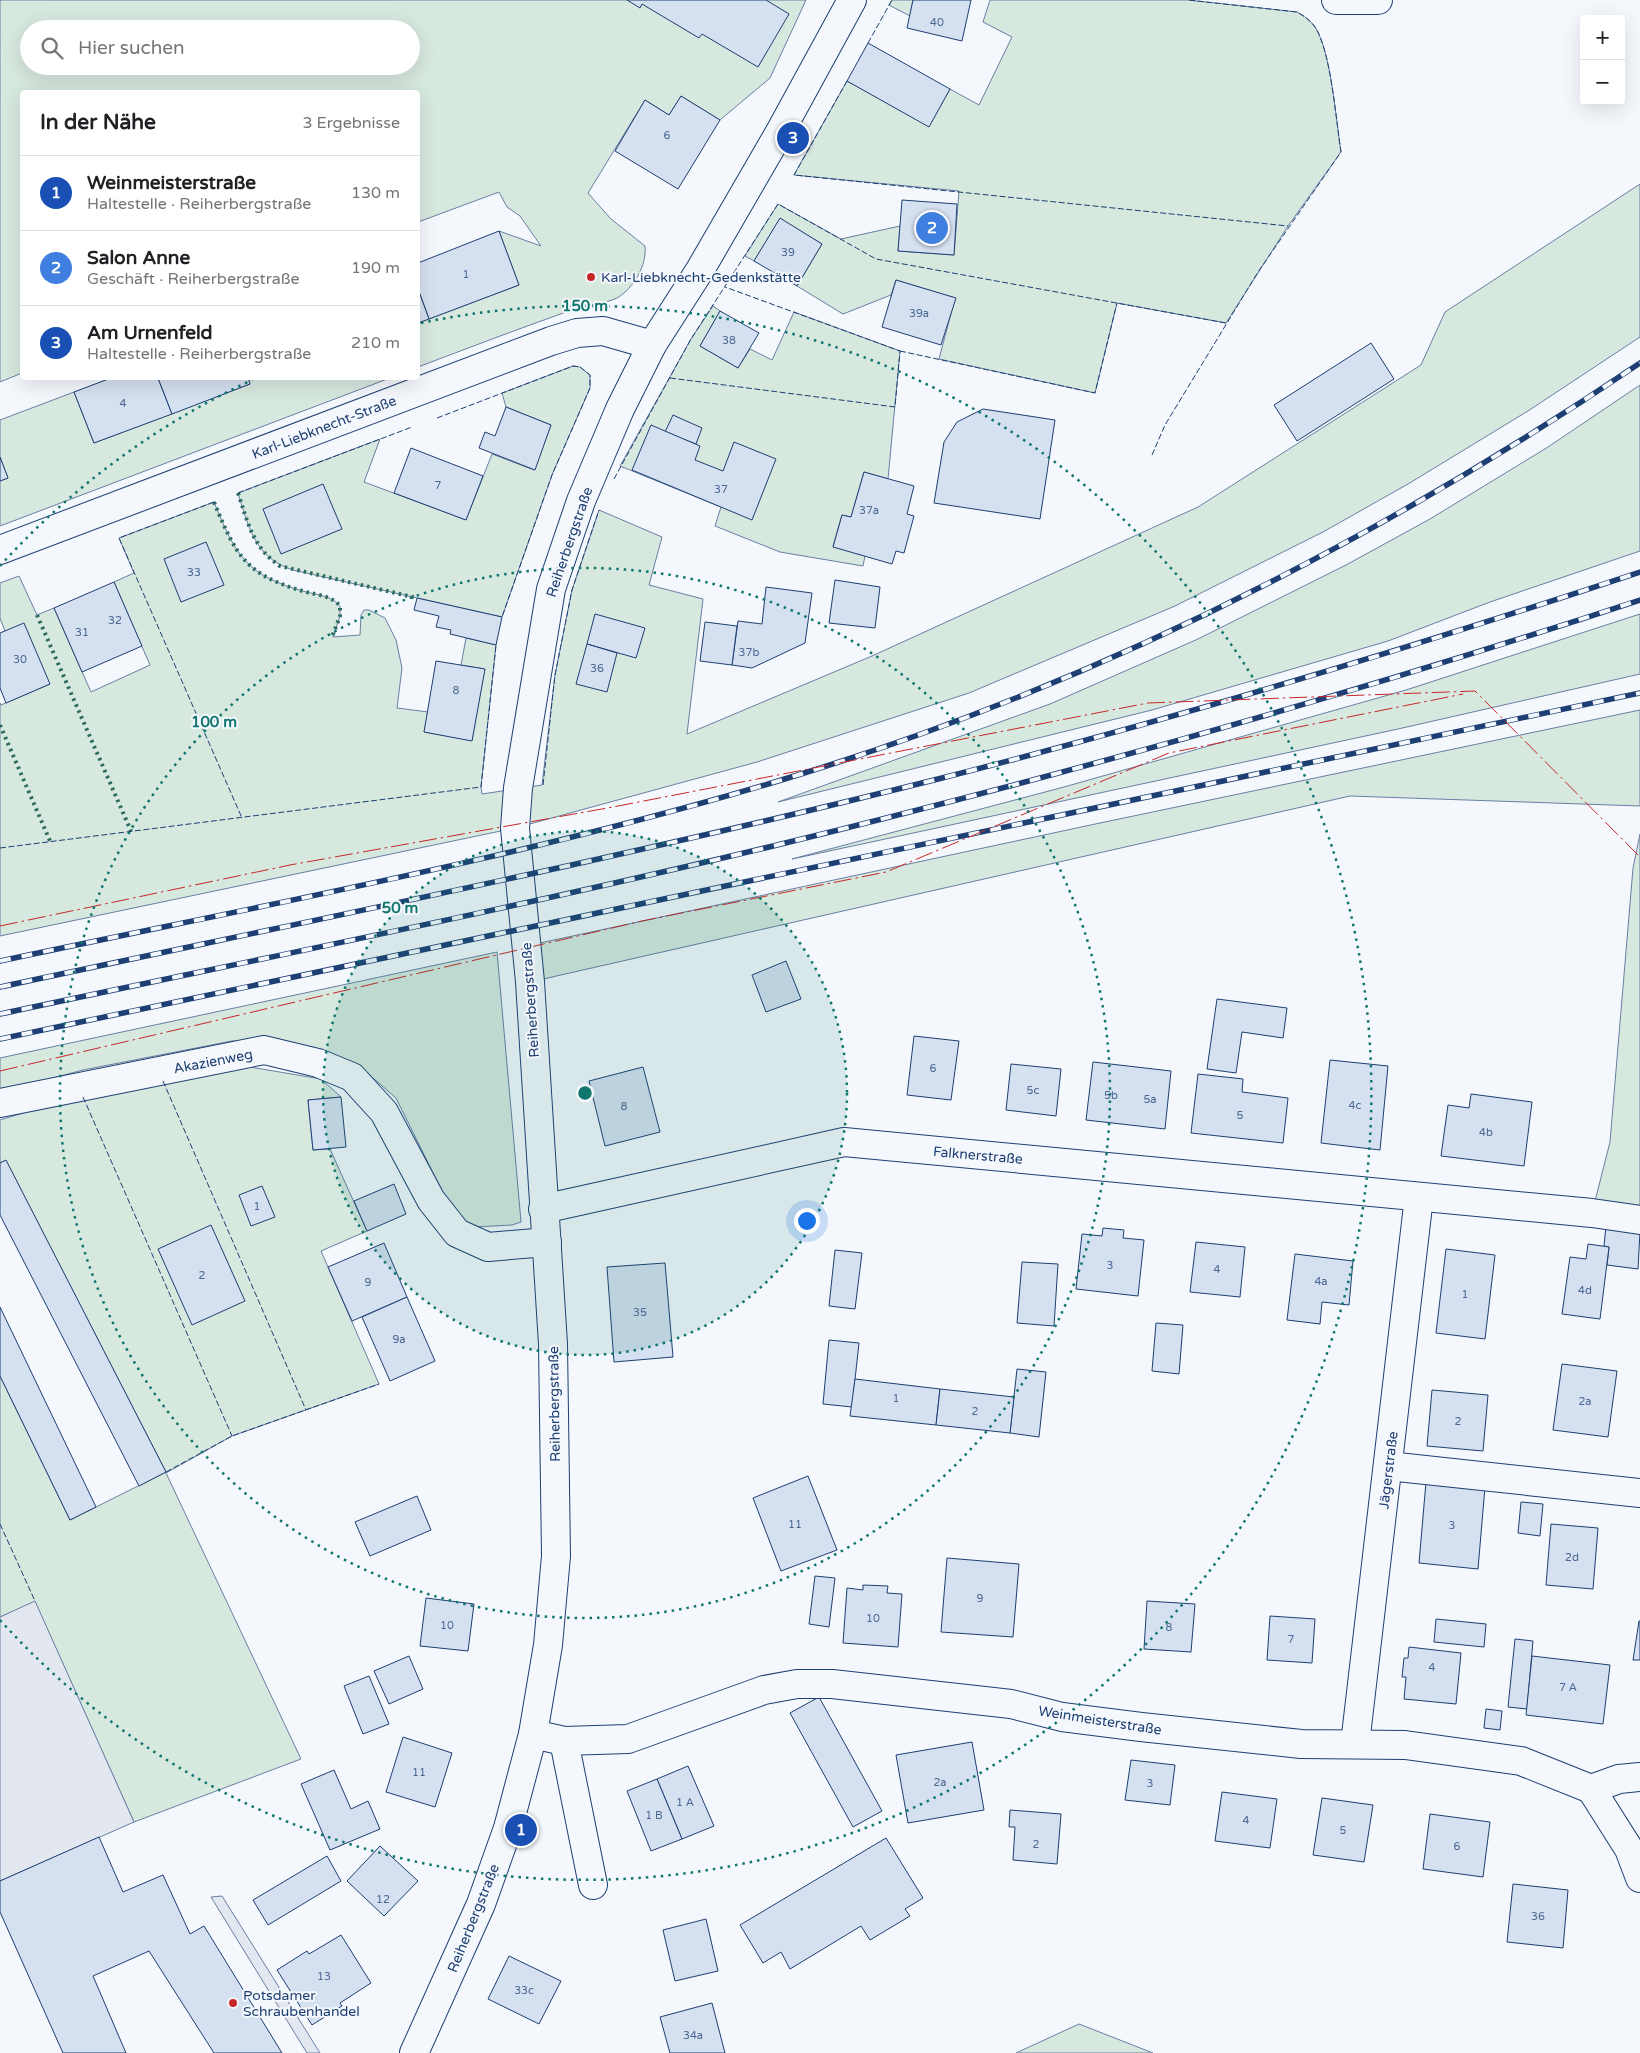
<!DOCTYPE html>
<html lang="de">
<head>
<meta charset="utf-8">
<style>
	body { margin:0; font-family:"Varela Round",sans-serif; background:#f2f2f2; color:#202124 }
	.controls { position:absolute; right:15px; top:15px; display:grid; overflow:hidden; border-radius:5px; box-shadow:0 5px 20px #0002 }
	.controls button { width:45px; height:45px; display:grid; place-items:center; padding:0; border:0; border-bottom:1px solid #e0e0e0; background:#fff; color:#202124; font:25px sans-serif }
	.you { position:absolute; left:806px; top:1220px; width:18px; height:18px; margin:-12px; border:4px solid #fff; border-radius:50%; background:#1a73e8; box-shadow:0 0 0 8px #1a73e833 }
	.badge { display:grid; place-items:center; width:32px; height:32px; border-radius:50%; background:#db2777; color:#fff; font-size:16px; font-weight:700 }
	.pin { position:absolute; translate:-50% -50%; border:2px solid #fff; box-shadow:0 1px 5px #0006 }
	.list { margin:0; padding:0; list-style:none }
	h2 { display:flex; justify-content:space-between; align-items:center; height:65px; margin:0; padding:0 20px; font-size:21px }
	h2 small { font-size:16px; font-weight:400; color:#757577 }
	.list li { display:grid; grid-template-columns:32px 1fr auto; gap:15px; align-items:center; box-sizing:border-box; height:75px; padding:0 20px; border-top:1px solid #e0e0e0 }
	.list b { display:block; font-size:19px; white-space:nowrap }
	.list p { margin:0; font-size:16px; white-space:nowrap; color:#757577 }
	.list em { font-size:16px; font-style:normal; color:#757577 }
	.icon { flex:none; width:28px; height:28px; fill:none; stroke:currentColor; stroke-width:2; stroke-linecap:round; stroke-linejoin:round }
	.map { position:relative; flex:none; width:1640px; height:2053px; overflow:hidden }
	.search { position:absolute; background:#fff; box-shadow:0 5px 20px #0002; left:20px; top:20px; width:400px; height:55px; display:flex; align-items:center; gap:12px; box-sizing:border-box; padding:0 18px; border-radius:28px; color:#757577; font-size:19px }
	.panel { position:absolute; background:#fff; box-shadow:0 5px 20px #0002; left:20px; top:90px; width:400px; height:290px; border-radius:5px }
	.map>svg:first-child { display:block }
	.green { fill:#d7e8df; stroke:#687fa3; fill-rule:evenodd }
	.parking { fill:#e3e8f0; stroke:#687fa3 }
	.building { fill:#d5e0f0; stroke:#1d3f73 }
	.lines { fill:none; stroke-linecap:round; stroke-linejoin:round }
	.minor-casing { stroke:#1d3f73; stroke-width:30 }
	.minor { stroke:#f4f7fb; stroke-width:28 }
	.rail-casing { stroke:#1d3f73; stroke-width:5.5 }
	.rail { stroke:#f4f7fb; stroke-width:4; stroke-dasharray:11; stroke-linecap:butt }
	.hedge { stroke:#2c6c60; stroke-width:4; stroke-dasharray:2.5 4; stroke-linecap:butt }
	.fence { stroke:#1d3f73; stroke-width:1; stroke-dasharray:6 2.5; stroke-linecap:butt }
	.power { stroke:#c62828; stroke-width:1; stroke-dasharray:18 4 2.5 4; stroke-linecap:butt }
	.ring { fill:none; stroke:#0f766e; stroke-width:2.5; stroke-dasharray:2.5 5 }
	.poi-dot { fill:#c62828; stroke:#f4f7fb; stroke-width:2 }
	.labels { text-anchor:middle; stroke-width:4; stroke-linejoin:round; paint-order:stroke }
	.number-label { font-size:11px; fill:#4b6792 }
	.poi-label { font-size:14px; fill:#1d3f73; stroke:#f4f7fb; text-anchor:start }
	.street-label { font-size:14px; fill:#1d3f73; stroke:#f4f7fb }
	.centre { fill:#0f766e; stroke:#f4f7fb; stroke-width:2.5 }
	.ring-label { font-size:15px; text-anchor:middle; font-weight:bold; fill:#0f766e; stroke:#f4f7fb; stroke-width:4; stroke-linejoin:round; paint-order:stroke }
</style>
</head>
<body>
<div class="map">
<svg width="1640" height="2053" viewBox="0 0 1640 2053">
	<rect width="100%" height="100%" fill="#f4f7fb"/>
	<g class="green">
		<path d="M0,0H806L770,78L720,120L681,96L669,115L645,100L588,193L611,219L645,246C647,265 634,288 617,298C608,303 581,306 569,311C518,329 468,348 418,367V323L519,285L499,231L541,246L520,216L507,207L499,192L418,222V92H22V373L0,382ZM29,29H411V66H29Z"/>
		<path d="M892,0H913L910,16L889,5Z"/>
		<path d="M990,0H1188L1297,12C1304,16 1310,20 1315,27C1331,51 1336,121 1341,152L1288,226L1226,323L1117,303L1095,393L939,359L955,298L896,280L891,295L843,314L797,286L822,244L780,219L754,261L745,256L778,204L841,239L900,226L898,251L954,255L959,191L794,175L847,81L929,126L950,89L979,105L1012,37L983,22Z"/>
		<path d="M1640,184V337L1528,411L1408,484L1323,532L1175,606L969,693L757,762L515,828L0,936V703L1,705L50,684L5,631L0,618V583L19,576L37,615L54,608L91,692L150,665L114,582L134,573L119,538L214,502C237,558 246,575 306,592C318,595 332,596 340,606V616L333,637L360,635L361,615L364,610H369L385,618L396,640L402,668L397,708L428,712L424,732L472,740L484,669L461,665L466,638L496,645L481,787L482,794L542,785L555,675L572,590L599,510L662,537L649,585L703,599L687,734L872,656L1198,507L1421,365L1445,312Z"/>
		<path d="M713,306L720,311L700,346L738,368L750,349L772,360L794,312L900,351L888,479L864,472L851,517L842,515L833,546L865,556L863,566L780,552L715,526L721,507L620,466L691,339Z"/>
		<path d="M573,366L580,367L590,375V388L552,475L502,617L293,570C255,558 249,528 238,493L380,439L364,482L466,520L492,454L534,470L551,425L506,407L502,393Z"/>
		<path d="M248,378H390L0,526V481L8,478L0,457V420L74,392L94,443L250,384Z"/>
		<path d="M1640,385V551L1490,602L1388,641L1152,710L778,802L1050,704L1198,639L1346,565L1430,519L1548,447Z"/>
		<path d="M1640,614V674L1398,729L792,859L1064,787L1406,690Z"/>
		<path d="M1640,710V806L1350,796L530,982L526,946L1100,823Z"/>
		<path d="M1640,834V1220L1592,1213L1610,1142L1633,868Z"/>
		<path d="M497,952L521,1222L512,1225L476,1227L460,1218L443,1193L396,1098L365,1071L320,1050L278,1041H232L83,1070L0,1092V1058Z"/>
		<path d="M244,1066L321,1079L341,1097L308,1100L313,1150L330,1149L367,1231L321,1251L379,1384L232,1436L166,1473L301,1759L134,1822L35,1602L0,1617V1376L70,1520L166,1472L6,1161L0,1163V1120L82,1095Z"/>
		<path d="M1079,2024L1153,2053H1016Z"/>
	</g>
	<g class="parking">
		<path d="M35,1601L134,1822L0,1881V1617Z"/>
		<path d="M222,1896L320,2053H307L211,1897Z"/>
	</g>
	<g class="building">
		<path d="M627,0H766L789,14L758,67L702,34L699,38L642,4L640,8Z"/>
		<path d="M913,0H971L962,41L907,28Z"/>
		<path d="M868,43L950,89L929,127L847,81Z"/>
		<path d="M681,96L720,120L678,189L615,151L645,100L669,115Z"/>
		<path d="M902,200L957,204L954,255L898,251Z"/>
		<path d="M780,218L822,244L797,286L754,261Z"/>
		<path d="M499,231L519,285L429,319L418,289V263Z"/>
		<path d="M896,280L956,298L941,345L882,327Z"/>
		<path d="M418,289L429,319L418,323Z"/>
		<path d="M720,311L759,333L738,368L700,346Z"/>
		<path d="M1371,343L1394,379L1297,441L1274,405Z"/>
		<path d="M111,378H158L172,414L94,443L74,392Z"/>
		<path d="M158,378H248L250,384L172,414Z"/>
		<path d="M506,407L551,425L535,470L479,448L485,432L495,436Z"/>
		<path d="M983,409L1055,420L1040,519L934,503L944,442L957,422Z"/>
		<path d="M673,415L702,428L696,444L665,432Z"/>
		<path d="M651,425L700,446L695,460L723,471L734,442L776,459L752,520L632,470Z"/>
		<path d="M411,448L483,476L466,520L394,493Z"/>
		<path d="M0,457L8,478L0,481Z"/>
		<path d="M864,472L914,486L907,514L914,516L904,553L896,551L892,564L833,547L842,515L851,517Z"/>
		<path d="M323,484L342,529L281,554L263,509Z"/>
		<path d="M206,542L224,585L181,602L164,559Z"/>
		<path d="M835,580L880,587L875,628L829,623Z"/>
		<path d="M114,582L142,646L82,672L54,608Z"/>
		<path d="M766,587L812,593L805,643L752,668L732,665L738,621L762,624Z"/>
		<path d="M417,598L502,617L496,645L450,634L451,630L436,627L439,616L414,610Z"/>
		<path d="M595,614L645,628L636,658L587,644Z"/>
		<path d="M705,622L737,626L732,665L700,661Z"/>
		<path d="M24,623L50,684L6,703L0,688V633Z"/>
		<path d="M587,644L617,653L607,692L576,684Z"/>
		<path d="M436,661L485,669L472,741L424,732Z"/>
		<path d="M786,961L801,999L766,1012L752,975Z"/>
		<path d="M1217,999L1287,1008L1283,1038L1242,1032L1236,1073L1207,1069Z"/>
		<path d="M914,1036L959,1041L951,1100L907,1095Z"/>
		<path d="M1330,1060L1388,1066L1380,1150L1321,1143Z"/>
		<path d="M1093,1062L1171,1071L1165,1129L1086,1120Z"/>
		<path d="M1011,1064L1061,1069L1056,1116L1006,1110Z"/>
		<path d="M643,1067L660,1132L605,1146L589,1081Z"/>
		<path d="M1198,1074L1243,1079L1242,1092L1288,1098L1283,1143L1191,1133Z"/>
		<path d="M1471,1094L1532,1102L1524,1166L1441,1156L1448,1105L1469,1108Z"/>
		<path d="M341,1097L346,1147L313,1150L308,1100Z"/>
		<path d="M6,1160L166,1472L139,1486L0,1215V1163Z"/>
		<path d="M394,1184L406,1214L367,1231L354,1201Z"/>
		<path d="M262,1186L275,1217L251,1226L239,1195Z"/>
		<path d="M211,1225L245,1301L192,1325L158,1249Z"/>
		<path d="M1606,1226L1640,1231L1638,1269L1607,1265L1609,1247L1604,1246Z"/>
		<path d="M1103,1228L1124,1230L1123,1238L1144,1240L1138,1296L1076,1289L1082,1234L1102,1236Z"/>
		<path d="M1196,1242L1245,1247L1240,1297L1190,1292Z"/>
		<path d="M384,1243L407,1297L352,1321L328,1267Z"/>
		<path d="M1588,1244L1609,1247L1600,1319L1562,1314L1570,1257L1586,1259Z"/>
		<path d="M1446,1249L1495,1255L1485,1339L1436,1333Z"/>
		<path d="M835,1250L862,1253L855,1309L829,1306Z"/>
		<path d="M1295,1254L1353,1261L1349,1305L1322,1302L1320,1324L1287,1320Z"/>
		<path d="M1022,1262L1058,1264L1054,1326L1017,1323Z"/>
		<path d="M665,1263L673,1357L614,1362L607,1267Z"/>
		<path d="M407,1297L435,1361L390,1381L362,1317Z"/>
		<path d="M0,1307L96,1507L70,1520L0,1376Z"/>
		<path d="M1156,1323L1183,1325L1179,1374L1152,1371Z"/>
		<path d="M829,1340L859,1343L852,1407L823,1404Z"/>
		<path d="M1562,1364L1617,1371L1608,1437L1553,1430Z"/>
		<path d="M1017,1369L1046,1372L1039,1437L1010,1433Z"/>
		<path d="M855,1379L940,1389L936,1425L850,1416Z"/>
		<path d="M940,1389L1014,1397L1010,1433L936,1425Z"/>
		<path d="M1432,1390L1488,1395L1483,1451L1427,1446Z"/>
		<path d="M808,1476L837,1550L781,1571L753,1498Z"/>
		<path d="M1426,1482L1485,1487L1478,1569L1419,1563Z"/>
		<path d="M417,1496L431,1530L370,1556L355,1522Z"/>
		<path d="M1521,1502L1543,1504L1540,1536L1518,1533Z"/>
		<path d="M1551,1524L1598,1528L1593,1589L1546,1585Z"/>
		<path d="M947,1558L1019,1564L1013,1637L941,1632Z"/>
		<path d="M815,1576L835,1578L829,1627L809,1624Z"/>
		<path d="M863,1585L888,1586L887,1593L902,1594L898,1647L843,1643L847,1588L863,1590Z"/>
		<path d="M426,1598L474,1604L468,1651L420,1646Z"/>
		<path d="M1147,1601L1195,1604L1191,1652L1144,1649Z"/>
		<path d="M1270,1616L1315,1619L1312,1663L1267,1660Z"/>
		<path d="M1436,1619L1486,1624L1484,1647L1434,1642Z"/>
		<path d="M1639,1621H1640V1660H1633Z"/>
		<path d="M1515,1639L1533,1641L1527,1709L1508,1707Z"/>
		<path d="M1409,1647L1461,1653L1456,1704L1404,1699L1406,1677H1402L1404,1658H1408Z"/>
		<path d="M409,1656L423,1689L389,1704L374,1671Z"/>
		<path d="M1532,1656L1610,1665L1603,1724L1526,1715Z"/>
		<path d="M369,1676L389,1724L363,1734L344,1686Z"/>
		<path d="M819,1697L882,1811L853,1827L790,1713Z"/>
		<path d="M1486,1709L1502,1711L1500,1730L1484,1728Z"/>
		<path d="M403,1737L452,1753L435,1807L386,1792Z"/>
		<path d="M972,1742L984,1810L908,1823L896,1755Z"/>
		<path d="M1131,1760L1175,1765L1170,1805L1125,1800Z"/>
		<path d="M688,1766L714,1826L682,1839L657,1779Z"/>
		<path d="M334,1770L351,1809L368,1801L380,1829L330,1850L301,1784Z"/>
		<path d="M657,1779L682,1839L651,1851L627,1791Z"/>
		<path d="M1222,1792L1277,1799L1270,1848L1215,1841Z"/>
		<path d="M1322,1798L1373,1805L1364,1862L1313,1855Z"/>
		<path d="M1010,1810L1061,1814L1057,1864L1013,1860L1015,1827H1009Z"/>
		<path d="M1430,1814L1490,1822L1483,1877L1423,1869Z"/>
		<path d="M99,1837L123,1892L163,1875L190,1934L204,1926L282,2053H214L149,1951L93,1976L126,2053H63L0,1912V1881Z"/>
		<path d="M886,1838L923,1898L905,1909L910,1916L870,1940L861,1926L790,1969L781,1952L763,1963L740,1925Z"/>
		<path d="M380,1846L418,1881L384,1916L347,1881Z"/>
		<path d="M327,1856L341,1881L268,1925L253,1900Z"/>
		<path d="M1513,1884L1568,1890L1563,1948L1507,1942Z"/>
		<path d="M706,1919L718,1971L675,1981L663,1930Z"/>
		<path d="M341,1935L371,1983L340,2003L342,2006L312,2025L277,1970L307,1951L309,1954Z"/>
		<path d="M509,1956L561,1981L539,2024L488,1999Z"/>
		<path d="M712,2003L725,2053H670L660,2017Z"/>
	</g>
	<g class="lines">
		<g class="minor-casing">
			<g id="minor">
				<path d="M1336,0H1378"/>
				<path d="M0,550L551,341L577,333L603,331L652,345"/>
				<path d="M0,1103L264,1050L318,1063L352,1077L384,1112L431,1200L457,1233L488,1247L547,1242"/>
				<path d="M543,1209L844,1142L1592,1213L1640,1220"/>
				<path d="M1388,1466L1640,1493"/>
				<path d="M533,1734L564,1741L628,1739L764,1690L797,1684H832L1011,1704L1062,1717L1141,1727L1301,1744L1405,1745L1521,1761L1591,1789L1619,1779L1640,1777"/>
				<path d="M564,1741L593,1885"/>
				<path d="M1355,1744L1419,1197"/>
				<path d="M1591,1789L1629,1849L1640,1878"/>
				<path d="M414,2053L481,1904L508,1828L533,1734L548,1645L556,1556L553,1344L530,982L515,828L518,788L551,589L581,501L620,409L652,345L700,270L781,130L852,0"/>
			</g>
		</g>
		<use href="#minor" class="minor"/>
		<g class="rail-casing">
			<g id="rail">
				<path d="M0,961C268,904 539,855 801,774C1100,682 1381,538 1640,363"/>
				<path d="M0,987C313,920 628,857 938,779C1175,719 1408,649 1640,572"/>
				<path d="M0,1014C258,959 517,908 773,846C1065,775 1354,694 1640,600"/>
				<path d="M0,1039L1640,693"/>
			</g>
		</g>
		<use href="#rail" class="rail"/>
		<g class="hedge">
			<path d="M238,493C248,523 253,548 280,566L417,598"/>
			<path d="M214,502C237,558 246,575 306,592C318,595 332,596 340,606V616L332,637"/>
			<path d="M37,615L131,831"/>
			<path d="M0,725L50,841"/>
		</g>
		<g class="fence">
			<path d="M868,43L892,0"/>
			<path d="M847,81L794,175L1288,226"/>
			<path d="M900,351L1095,393L1117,303"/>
			<path d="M670,378L895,407L900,351L725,287"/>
			<path d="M437,418L573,366L580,367L590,375V388L552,475L502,617"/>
			<path d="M1152,455L1165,425L1258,272L1341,152C1336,121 1331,51 1315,27C1310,20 1304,16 1297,12L1188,0"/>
			<path d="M614,479L691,339L778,204L876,259L1226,323"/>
			<path d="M238,493L412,427"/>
			<path d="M214,502L119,538L242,818"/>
			<path d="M543,785L555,675L572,590L599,510"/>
			<path d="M0,848L481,787L496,645"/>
			<path d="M163,1081L306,1410"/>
			<path d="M83,1097L232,1436"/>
			<path d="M166,1472L232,1436L379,1384"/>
			<path d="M0,1524L35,1601"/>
		</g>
		<g class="power">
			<path d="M0,926L290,865L613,807L1148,703L1475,691L1640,857"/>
			<path d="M0,1071L642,921L886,872L1169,753L1463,694"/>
		</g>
	</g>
	<circle cx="585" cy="1093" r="262" fill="#0f766e" fill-opacity=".12"/>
	<g class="ring">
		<circle cx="585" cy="1093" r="262"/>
		<circle cx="585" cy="1093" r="525"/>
		<path d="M0 566A787 787 0 0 1 252 380M421 323A787 787 0 1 1 0 1620"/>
	</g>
	<g class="poi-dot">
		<circle cx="591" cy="277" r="5"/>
		<circle cx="233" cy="2003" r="5"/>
	</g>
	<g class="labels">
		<g class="number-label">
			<text x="937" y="26">40</text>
			<text x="667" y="139">6</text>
			<text x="788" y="256">39</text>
			<text x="466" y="278">1</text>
			<text x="919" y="317">39a</text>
			<text x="729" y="344">38</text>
			<text x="123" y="407">4</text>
			<text x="438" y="489">7</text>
			<text x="721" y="493">37</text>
			<text x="869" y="514">37a</text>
			<text x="194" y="576">33</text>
			<text x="115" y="624">32</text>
			<text x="82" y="636">31</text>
			<text x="749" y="656">37b</text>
			<text x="20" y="663">30</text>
			<text x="597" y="672">36</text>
			<text x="456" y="694">8</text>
			<text x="933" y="1072">6</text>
			<text x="1033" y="1094">5c</text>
			<text x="1111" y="1099">5b</text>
			<text x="1150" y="1103">5a</text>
			<text x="1355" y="1109">4c</text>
			<text x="624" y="1110">8</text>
			<text x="1240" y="1119">5</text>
			<text x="1486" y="1136">4b</text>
			<text x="257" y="1210">1</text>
			<text x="1110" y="1269">3</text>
			<text x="1217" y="1273">4</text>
			<text x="202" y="1279">2</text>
			<text x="1321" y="1285">4a</text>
			<text x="368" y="1286">9</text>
			<text x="1585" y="1294">4d</text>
			<text x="1465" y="1298">1</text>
			<text x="640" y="1316">35</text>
			<text x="399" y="1343">9a</text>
			<text x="896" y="1402">1</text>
			<text x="1585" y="1405">2a</text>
			<text x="975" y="1415">2</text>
			<text x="1458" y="1425">2</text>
			<text x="795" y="1528">11</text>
			<text x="1452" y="1529">3</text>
			<text x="1572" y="1561">2d</text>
			<text x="980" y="1602">9</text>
			<text x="873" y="1622">10</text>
			<text x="447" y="1629">10</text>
			<text x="1169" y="1631">8</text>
			<text x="1291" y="1643">7</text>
			<text x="1432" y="1671">4</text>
			<text x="1568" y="1691">7 A</text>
			<text x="419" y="1776">11</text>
			<text x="940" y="1786">2a</text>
			<text x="1150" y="1787">3</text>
			<text x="685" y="1806">1 A</text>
			<text x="654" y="1819">1 B</text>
			<text x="1246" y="1824">4</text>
			<text x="1343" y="1834">5</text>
			<text x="1036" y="1848">2</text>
			<text x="1457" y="1850">6</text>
			<text x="383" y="1903">12</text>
			<text x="1538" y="1920">36</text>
			<text x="324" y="1980">13</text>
			<text x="524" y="1994">33c</text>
			<text x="693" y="2039">34a</text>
		</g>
		<g class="poi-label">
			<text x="601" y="282">Karl-Liebknecht-Gedenkstätte</text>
			<text x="243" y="2000">Potsdamer<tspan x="243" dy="16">Schraubenhandel</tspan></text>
		</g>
		<g class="street-label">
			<text transform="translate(324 427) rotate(-21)" y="5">Karl-Liebknecht-Straße</text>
			<text transform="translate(569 542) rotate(-71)" y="5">Reiherbergstraße</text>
			<text transform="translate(530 1000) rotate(-94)" y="5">Reiherbergstraße</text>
			<text transform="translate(213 1061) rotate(-11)" y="5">Akazienweg</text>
			<text transform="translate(978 1155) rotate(5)" y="5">Falknerstraße</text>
			<text transform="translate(554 1404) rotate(-91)" y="5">Reiherbergstraße</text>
			<text transform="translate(1388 1470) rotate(-83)" y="5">Jägerstraße</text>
			<text transform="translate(1100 1720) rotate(9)" y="5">Weinmeisterstraße</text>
			<text transform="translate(473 1918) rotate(-68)" y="5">Reiherbergstraße</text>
		</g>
	</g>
	<circle cx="585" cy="1093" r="8" class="centre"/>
	<g class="ring-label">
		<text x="585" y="311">150 m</text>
		<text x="214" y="727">100 m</text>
		<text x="400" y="913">50 m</text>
	</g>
</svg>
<div class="controls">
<button>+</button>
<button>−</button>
</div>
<div class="you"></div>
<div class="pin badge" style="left:521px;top:1830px;background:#1a4fb4">1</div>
<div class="pin badge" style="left:932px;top:228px;background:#3f7fe0">2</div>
<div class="pin badge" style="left:793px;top:138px;background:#1a4fb4">3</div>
<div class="search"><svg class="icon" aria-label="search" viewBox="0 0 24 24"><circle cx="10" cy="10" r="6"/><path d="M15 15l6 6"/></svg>Hier suchen</div>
<section class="panel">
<h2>In der Nähe<small>3 Ergebnisse</small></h2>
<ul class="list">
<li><span class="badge" style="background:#1a4fb4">1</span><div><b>Weinmeisterstraße</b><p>Haltestelle · Reiherbergstraße</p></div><em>130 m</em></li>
<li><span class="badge" style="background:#3f7fe0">2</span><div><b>Salon Anne</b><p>Geschäft · Reiherbergstraße</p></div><em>190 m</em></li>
<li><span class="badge" style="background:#1a4fb4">3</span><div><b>Am Urnenfeld</b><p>Haltestelle · Reiherbergstraße</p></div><em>210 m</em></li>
</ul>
</section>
</div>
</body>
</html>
